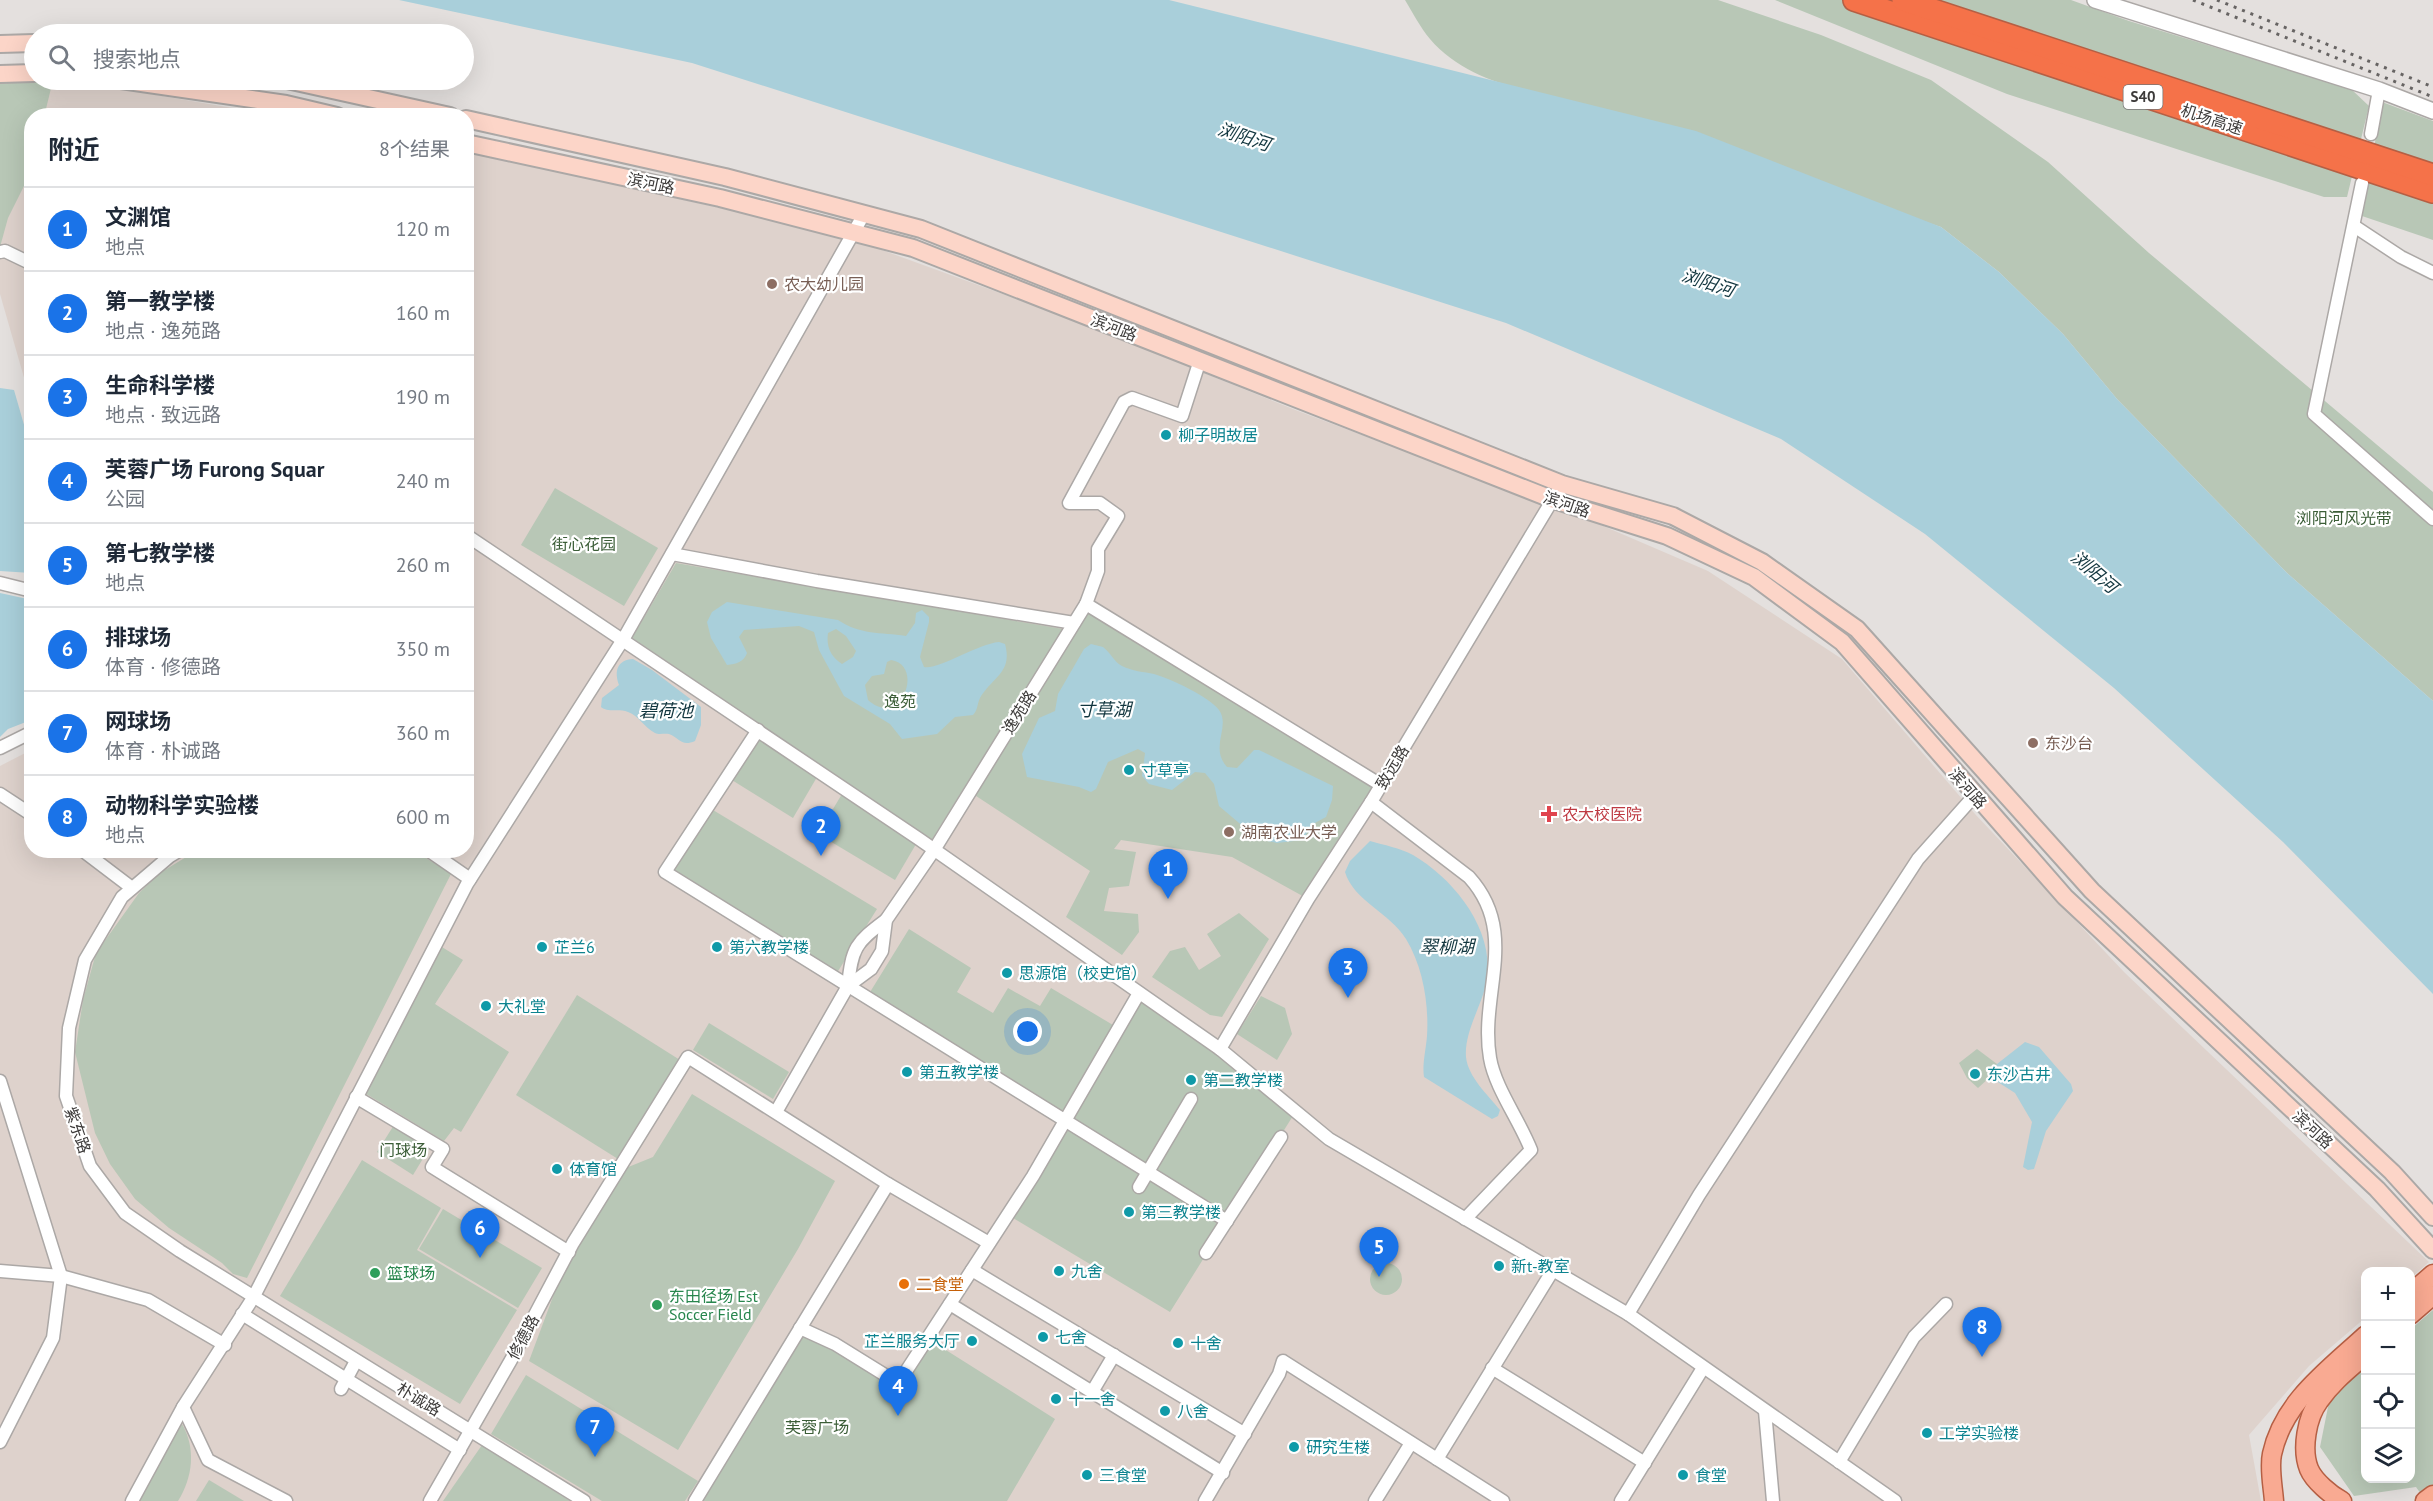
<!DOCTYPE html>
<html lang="zh">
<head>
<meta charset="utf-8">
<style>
	body { margin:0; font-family:"PT Sans","Noto Sans SC",sans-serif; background:#f2f2f3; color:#1f2937 }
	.controls { position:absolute; right:18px; bottom:18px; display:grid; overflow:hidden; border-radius:12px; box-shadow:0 6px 24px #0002 }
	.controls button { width:54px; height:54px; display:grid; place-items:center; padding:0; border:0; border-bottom:2px solid #e0e1e3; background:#fff; color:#1f2937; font:30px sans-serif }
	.you { position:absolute; left:1028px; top:1032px; width:21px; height:21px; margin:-15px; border:4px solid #fff; border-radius:50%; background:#1a73e8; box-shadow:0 0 0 9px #1a73e833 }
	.badge { display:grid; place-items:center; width:39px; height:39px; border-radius:50%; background:#1a73e8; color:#fff; font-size:20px; font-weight:700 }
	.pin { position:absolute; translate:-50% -50px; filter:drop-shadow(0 2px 3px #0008) }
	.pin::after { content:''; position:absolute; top:32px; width:21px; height:18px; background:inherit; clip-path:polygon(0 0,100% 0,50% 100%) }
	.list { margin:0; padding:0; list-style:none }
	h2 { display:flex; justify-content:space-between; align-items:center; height:78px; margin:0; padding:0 24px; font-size:26px }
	h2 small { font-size:20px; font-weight:400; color:#747a83 }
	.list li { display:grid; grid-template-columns:39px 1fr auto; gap:18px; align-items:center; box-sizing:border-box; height:84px; padding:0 24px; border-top:2px solid #e0e1e3 }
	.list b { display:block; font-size:22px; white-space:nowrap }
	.list p { margin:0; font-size:20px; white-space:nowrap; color:#747a83 }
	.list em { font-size:20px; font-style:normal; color:#747a83 }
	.icon { flex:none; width:33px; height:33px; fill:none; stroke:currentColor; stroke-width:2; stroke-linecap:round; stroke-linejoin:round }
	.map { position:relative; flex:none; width:2433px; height:1501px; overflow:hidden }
	.search { position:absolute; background:#fff; box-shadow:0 6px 24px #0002; left:24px; top:24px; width:450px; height:66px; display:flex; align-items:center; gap:15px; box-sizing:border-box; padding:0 21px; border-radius:33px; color:#747a83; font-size:22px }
	.panel { position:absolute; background:#fff; box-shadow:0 6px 24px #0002; left:24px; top:108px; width:450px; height:750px; border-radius:24px }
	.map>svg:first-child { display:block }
	.built { fill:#ded2cc }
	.green { fill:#b8c7b6 }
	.water { fill:#a9cfda; fill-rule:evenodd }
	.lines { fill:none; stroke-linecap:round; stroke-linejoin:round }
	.minor-casing { stroke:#aca8a6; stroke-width:15 }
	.tertiary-casing { stroke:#aca8a6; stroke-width:18 }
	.secondary-casing { stroke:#aca8a6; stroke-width:20 }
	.primary-casing { stroke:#b55f44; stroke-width:21 }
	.motorway-casing { stroke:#b55f44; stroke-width:24 }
	.minor { stroke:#fff; stroke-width:12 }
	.tertiary { stroke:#fff; stroke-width:15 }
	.secondary { stroke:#fcd5c8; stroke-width:16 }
	.primary { stroke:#f9aa92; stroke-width:18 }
	.motorway { stroke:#f57249; stroke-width:21 }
	.rail { stroke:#676463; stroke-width:3; stroke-dasharray:3 6; stroke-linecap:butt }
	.education-dot { fill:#8d6e63; stroke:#fff; stroke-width:2 }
	.culture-dot { fill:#0f9aa8; stroke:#fff; stroke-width:2 }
	.health-dot { fill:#e0444e; stroke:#fff; stroke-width:2 }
	.leisure-dot { fill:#2e9e5b; stroke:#fff; stroke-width:2 }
	.food-dot { fill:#e8710a; stroke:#fff; stroke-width:2 }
	.labels { text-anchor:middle; stroke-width:4.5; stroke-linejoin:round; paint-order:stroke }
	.shield { fill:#fff; stroke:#777675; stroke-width:1.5 }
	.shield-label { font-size:15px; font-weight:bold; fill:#3d3b3a }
	.street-label { font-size:16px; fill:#3d3b3a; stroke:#fff }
	.education-label { font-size:16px; fill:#785e54; stroke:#fff; text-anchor:start }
	.culture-label { font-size:16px; fill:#0d838f; stroke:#fff; text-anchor:start }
	.park-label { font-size:16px; fill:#3c5e38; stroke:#fff }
	.health-label { font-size:16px; fill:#be3a42; stroke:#fff; text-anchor:start }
	.leisure-label { font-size:16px; fill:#27864d; stroke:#fff; text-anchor:start }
	.food-label { font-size:16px; fill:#c56008; stroke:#fff; text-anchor:start }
	.water-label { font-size:18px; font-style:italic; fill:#12363f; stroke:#fff }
</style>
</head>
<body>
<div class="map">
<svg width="2433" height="1501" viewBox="0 0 2433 1501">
	<rect width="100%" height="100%" fill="#e4e0de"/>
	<g class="built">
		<path d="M34,80H68L273,115L32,116L31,402L0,294V201Z"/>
		<path d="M467,152L838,234L1066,317L1298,411L1594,522L1708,571L1842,659L1975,814L2125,973L2429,1262L2411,1278L2410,1272H2366L2365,1318L2309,1366L2249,1435L2261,1501H0V766L31,750L32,850H466Z"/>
	</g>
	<g class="green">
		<path d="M1405,0H1718L1821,35L1931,80L2048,162L2149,253L2433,492V701L2287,573L2117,399L2063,334L1999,272L1941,227L1535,93C1497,84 1456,70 1430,39C1420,27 1413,13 1405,0Z"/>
		<path d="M1775,0H2071L2129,21L2351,89L2369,106L2347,197H2324L2007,94Z"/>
		<path d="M53,80L45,113L49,115L32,116L31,172L8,218L0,247V82Z"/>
		<path d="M2382,102L2433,121V240L2362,216Z"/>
		<path d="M555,488L658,548L624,606L521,545Z"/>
		<path d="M676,563L1063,629L931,841L632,638Z"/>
		<path d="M1086,604L1381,785L1308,899L1232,857L1121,840L1114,849L1136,852L1129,886L1109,888L1104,911L1138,914L1139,932L1122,955L1066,917L1090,871L970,792Z"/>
		<path d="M758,730L820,772L793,818L727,777Z"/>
		<path d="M845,789L919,839L895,880L818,834Z"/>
		<path d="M708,807L877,909L835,976L665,872Z"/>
		<path d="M196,851H415L451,874L247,1278L233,1274L222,1263L169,1228L135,1199L110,1164L95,1133L75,1052L83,1000L96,953L139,893L160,873Z"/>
		<path d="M1239,913L1269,939L1222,1017L1210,1015L1152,977L1170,951L1185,947L1199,970L1221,956L1207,934Z"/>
		<path d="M909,929L971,968L957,992L993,1013L1008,988L1040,1006L1051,988L1118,1028L1139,993L1296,1111L1170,1312L1008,1215L1063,1122L867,997Z"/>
		<path d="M437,944L463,960L435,1004L509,1052L461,1132L454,1128L444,1141L363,1092Z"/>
		<path d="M577,995L680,1060L618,1159L516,1095Z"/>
		<path d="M1261,996L1285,1008L1292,1034L1277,1060L1237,1034Z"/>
		<path d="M709,1023L789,1072L773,1099L693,1050Z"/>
		<path d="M1977,1049L1997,1064L1990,1077L1978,1088L1967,1078L1959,1063Z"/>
		<path d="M692,1094L835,1181L798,1249L678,1450L529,1361L573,1243L616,1172L653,1157Z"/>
		<path d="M394,1125L430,1147L413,1175L377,1152Z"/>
		<path d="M362,1160L441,1208L417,1250L517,1310L460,1404L280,1296Z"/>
		<path d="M443,1209L542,1268L518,1308L419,1249Z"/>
		<circle cx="1386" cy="1279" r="16"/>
		<path d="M2433,1310V1501H2426L2416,1487L2354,1496L2320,1447L2330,1397L2365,1367L2366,1478H2410L2411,1329Z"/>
		<path d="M803,1334L857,1353L904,1385L930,1340L1055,1419L1007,1501H695L748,1413L789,1360Z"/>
		<path d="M526,1375L698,1481L685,1501H602L491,1434Z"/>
		<path d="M182,1424C196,1448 193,1477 178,1501H136Z"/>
		<path d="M482,1445L570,1501H443Z"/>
		<path d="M209,1480L244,1501H196Z"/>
	</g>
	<g class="water">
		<path d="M399,0H1169L1696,131L1941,227L1999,272L2063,334L2117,399L2287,573L2433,701V994L2283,842L2114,688L1925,534L1781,439L1506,323L692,63Z"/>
		<path d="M0,388L14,390L31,449V573L0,571Z"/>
		<path d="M0,593L32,600L31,720L8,729L0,737Z"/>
		<path d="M727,602L838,620C860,635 880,632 906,636L915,623L916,613L922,610L929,617V622L920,657L924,667C939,670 977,644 999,642L1005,644C1013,673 992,677 980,698C977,704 978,710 973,715L955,717L937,734L902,739L890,724L844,696L819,650L814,632L799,626L744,630L739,637L747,653C744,662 736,664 727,665L711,638L707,622L712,612ZM836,629L846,636L856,651L853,657L842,664C831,657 826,647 828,633ZM891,660C925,665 901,730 868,700L865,685L872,676L884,674L887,662Z"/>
		<path d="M1091,644L1103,647C1111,653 1114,662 1122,666C1132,671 1144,672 1154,674C1169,678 1210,697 1219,710C1231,727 1209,747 1227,767L1237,768L1254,750H1259L1333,786L1332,800L1326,817L1313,824L1302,840L1277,843L1258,839L1219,806L1214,784L1205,773L1195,772L1172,790L1149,784L1142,776L1145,753L1138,749L1108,762L1096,789L1091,792L1079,787L1027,777L1022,754L1039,718L1055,711L1058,694L1084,649Z"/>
		<path d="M633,659L652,670L701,707V725L695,741C681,747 680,738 669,734C664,733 659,735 655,733C645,728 639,716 628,712C619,708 608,713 601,707L602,698L619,685C614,671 617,660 633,659Z"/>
		<path d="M1370,841C1384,845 1400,848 1413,855C1454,879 1494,929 1487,978C1484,1003 1464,1030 1466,1057C1468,1077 1488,1095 1500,1110L1498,1116L1492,1119L1424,1077C1422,1065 1426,1049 1427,1036C1429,1004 1423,967 1406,939C1390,913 1353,900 1345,872L1350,861Z"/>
		<path d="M2025,1042L2039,1047L2071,1084L2073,1091L2046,1131L2034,1169L2028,1170L2023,1167L2032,1122L2015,1093L1990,1077L1997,1064Z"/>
	</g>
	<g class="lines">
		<g class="minor-casing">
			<g id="minor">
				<path d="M2371,134L2379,90"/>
				<path d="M2362,183L2314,414L2433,519"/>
				<path d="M2354,226L2401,257L2433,273"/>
				<path d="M0,252L5,251L32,264"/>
				<path d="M466,535L919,839L1220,1049L1329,1139L1628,1314L1895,1501"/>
				<path d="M672,554L817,581L1074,623"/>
				<path d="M0,583L32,591"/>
				<path d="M1086,604L1098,571V549L1118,516L1100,503H1069L1124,402L1132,398L1182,416L1200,360"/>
				<path d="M758,730L665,872L1227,1221"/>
				<path d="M0,748L32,732"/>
				<path d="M0,794L32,815"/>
				<path d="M1371,802L1469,877C1520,933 1479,994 1490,1058C1495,1088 1520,1121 1531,1150L1465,1219"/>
				<path d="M82,850L132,888"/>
				<path d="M180,850L170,856L122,897L85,960L69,1028L66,1096L90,1166L125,1213L180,1251L584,1501"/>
				<path d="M428,850L470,879"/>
				<path d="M848,986C852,948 855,943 886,920"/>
				<path d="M1220,1049L1308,899L1371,802L1562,484"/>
				<path d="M0,1081L61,1276L53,1338L0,1442"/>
				<path d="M356,1097L443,1149L432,1167L569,1252"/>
				<path d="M776,1112L848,986L871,969L882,951L886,920L934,850L1086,604L1381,785"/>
				<path d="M1139,1187L1191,1099"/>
				<path d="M1206,1253L1281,1137"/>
				<path d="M972,1270L1245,1434"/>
				<path d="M0,1271L61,1276L148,1300L225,1345"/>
				<path d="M950,1304L1223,1473"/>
				<path d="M242,1314L460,1450"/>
				<path d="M1628,1314L1699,1195L1918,859L1975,795"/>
				<path d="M800,1328L835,1344L885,1375L901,1379L1033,1176L1139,993"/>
				<path d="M1492,1368L1645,1463"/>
				<path d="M341,1389L356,1361"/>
				<path d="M1092,1392L1114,1355"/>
				<path d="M183,1407L208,1460L286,1501"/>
				<path d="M1765,1411L1773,1501"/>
				<path d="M1437,1459L1553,1270"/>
				<path d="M1839,1462L1914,1337L1946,1304"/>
				<path d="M132,1501L183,1407L253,1298L467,884L624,638L864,214"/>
				<path d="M430,1501L511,1360L573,1243L688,1057L888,1184L989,1243"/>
				<path d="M695,1501L888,1184"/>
				<path d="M1205,1501L1279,1374L1283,1361L1503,1501"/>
				<path d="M1375,1501L1411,1443"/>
				<path d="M1621,1501L1703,1368"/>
			</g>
		</g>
		<g class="tertiary-casing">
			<path id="tertiary" d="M2095,0L2379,90L2433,111"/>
		</g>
		<g class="secondary-casing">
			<g id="secondary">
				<path d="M0,44L34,43"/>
				<path d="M0,74L34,73"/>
				<path d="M121,80L286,104L337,116"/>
				<path d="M287,80L450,116"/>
				<path d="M466,119L725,177L921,229L1562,484L1673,516L1762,562L1857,629L2092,891L2392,1172L2433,1217"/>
				<path d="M466,143L720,198L913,248L1554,500L1667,536L1754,577L1842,642L2065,897L2377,1189L2433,1250"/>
			</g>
		</g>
		<g class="primary-casing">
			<g id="primary">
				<path d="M2410,1294L2433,1274"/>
				<path d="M2410,1315L2433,1295"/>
				<path d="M2274,1501C2273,1487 2269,1468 2272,1454C2283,1402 2328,1370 2366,1335"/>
				<path d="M2342,1501C2331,1495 2314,1481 2309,1469C2301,1449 2307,1417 2319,1401C2332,1382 2349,1369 2366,1354"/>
				<path d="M2425,1501L2433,1495"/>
			</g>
		</g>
		<g class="motorway-casing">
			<g id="motorway">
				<path d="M1854,0L2433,192"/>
				<path d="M1903,0L2433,175"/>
			</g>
		</g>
		<use href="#minor" class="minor"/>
		<use href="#tertiary" class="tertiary"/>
		<use href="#secondary" class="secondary"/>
		<use href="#primary" class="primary"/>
		<use href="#motorway" class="motorway"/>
		<g class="rail">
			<path d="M2193,0L2433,97"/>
			<path d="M2217,0L2433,87"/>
		</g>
	</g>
	<g class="education-dot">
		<circle cx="772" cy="284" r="6"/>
		<circle cx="2033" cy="743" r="6"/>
		<circle cx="1229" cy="832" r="6"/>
	</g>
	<g class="culture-dot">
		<circle cx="1166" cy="435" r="6"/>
		<circle cx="1129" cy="770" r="6"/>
		<circle cx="542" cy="947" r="6"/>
		<circle cx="717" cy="947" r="6"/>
		<circle cx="1007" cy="973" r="6"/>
		<circle cx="486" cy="1006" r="6"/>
		<circle cx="907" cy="1072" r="6"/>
		<circle cx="1975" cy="1074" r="6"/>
		<circle cx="1191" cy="1080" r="6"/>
		<circle cx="557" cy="1169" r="6"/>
		<circle cx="1129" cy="1212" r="6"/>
		<circle cx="1499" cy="1266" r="6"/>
		<circle cx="1059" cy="1271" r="6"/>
		<circle cx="1043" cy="1337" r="6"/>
		<circle cx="972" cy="1341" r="6"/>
		<circle cx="1178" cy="1343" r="6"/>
		<circle cx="1056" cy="1399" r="6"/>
		<circle cx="1165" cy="1411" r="6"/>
		<circle cx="1927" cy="1433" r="6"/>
		<circle cx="1294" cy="1447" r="6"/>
		<circle cx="1087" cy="1475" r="6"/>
		<circle cx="1683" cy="1475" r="6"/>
	</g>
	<path class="health-dot" d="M1546 805h6v6h6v6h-6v6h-6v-6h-6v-6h6z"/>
	<g class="leisure-dot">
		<circle cx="375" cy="1273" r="6"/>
		<circle cx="657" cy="1305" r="6"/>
	</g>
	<circle class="food-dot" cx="904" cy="1284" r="6"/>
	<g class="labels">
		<rect class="shield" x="2123.5" y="85" width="39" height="24" rx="4.5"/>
		<g class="shield-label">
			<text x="2143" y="102">S40</text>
		</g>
		<g class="street-label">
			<text transform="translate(2212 119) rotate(18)" y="6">机场高速</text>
			<text transform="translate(651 183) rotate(12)" y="6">滨河路</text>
			<text transform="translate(1114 327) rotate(21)" y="6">滨河路</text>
			<text transform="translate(1567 504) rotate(19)" y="6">滨河路</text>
			<text transform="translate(1019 712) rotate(-58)" y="6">逸苑路</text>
			<text transform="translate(1392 767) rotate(-59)" y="6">致远路</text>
			<text transform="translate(1968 788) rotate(49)" y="6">滨河路</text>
			<text transform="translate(2313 1129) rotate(43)" y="6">滨河路</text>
			<text transform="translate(78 1130) rotate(71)" y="6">紫东路</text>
			<text transform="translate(523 1337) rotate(-62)" y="6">修德路</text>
			<text transform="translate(419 1399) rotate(31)" y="6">朴诚路</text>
		</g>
		<g class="education-label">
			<text x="784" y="290">农大幼儿园</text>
			<text x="2045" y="749">东沙台</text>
			<text x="1241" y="838">湖南农业大学</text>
		</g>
		<g class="culture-label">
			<text x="1178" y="441">柳子明故居</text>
			<text x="1141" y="776">寸草亭</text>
			<text x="554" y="953">芷兰6</text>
			<text x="729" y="953">第六教学楼</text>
			<text x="1019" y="979">思源馆（校史馆）</text>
			<text x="498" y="1012">大礼堂</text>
			<text x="919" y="1078">第五教学楼</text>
			<text x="1987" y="1080">东沙古井</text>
			<text x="1203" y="1086">第二教学楼</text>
			<text x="569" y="1175">体育馆</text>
			<text x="1141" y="1218">第三教学楼</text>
			<text x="1511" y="1272">新t-教室</text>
			<text x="1071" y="1277">九舍</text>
			<text x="1055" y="1343">七舍</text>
			<text x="960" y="1347" text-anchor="end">芷兰服务大厅</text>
			<text x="1190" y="1349">十舍</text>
			<text x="1068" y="1405">十一舍</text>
			<text x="1177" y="1417">八舍</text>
			<text x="1939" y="1439">工学实验楼</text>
			<text x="1306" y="1453">研究生楼</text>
			<text x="1099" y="1481">三食堂</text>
			<text x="1695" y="1481">食堂</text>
		</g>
		<g class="park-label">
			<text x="2344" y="524">浏阳河风光带</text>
			<text x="584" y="550">街心花园</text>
			<text x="900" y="707">逸苑</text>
			<text x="403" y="1156">门球场</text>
			<text x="817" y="1433">芙蓉广场</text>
		</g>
		<g class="health-label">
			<text x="1562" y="820">农大校医院</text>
		</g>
		<g class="leisure-label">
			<text x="387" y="1279">篮球场</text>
			<text x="669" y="1302">东田径场 Est<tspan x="669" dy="18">Soccer Field</tspan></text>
		</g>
		<g class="food-label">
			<text x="916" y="1290">二食堂</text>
		</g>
		<g class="water-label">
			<text transform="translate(1244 137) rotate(18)" y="6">浏阳河</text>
			<text transform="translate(1708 283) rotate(18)" y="6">浏阳河</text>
			<text transform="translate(2094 572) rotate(40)" y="6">浏阳河</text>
			<text x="1104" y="716">寸草湖</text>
			<text x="666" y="717">碧荷池</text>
			<text x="1447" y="953">翠柳湖</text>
		</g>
	</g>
</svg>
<div class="controls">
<button>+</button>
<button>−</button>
<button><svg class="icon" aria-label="locate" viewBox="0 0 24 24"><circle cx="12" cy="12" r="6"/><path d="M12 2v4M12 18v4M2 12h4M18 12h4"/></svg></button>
<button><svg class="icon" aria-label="layers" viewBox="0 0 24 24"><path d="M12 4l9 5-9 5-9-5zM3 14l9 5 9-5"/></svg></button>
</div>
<div class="you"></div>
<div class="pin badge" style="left:1168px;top:899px">1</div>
<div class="pin badge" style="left:821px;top:856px">2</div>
<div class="pin badge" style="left:1348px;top:998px">3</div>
<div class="pin badge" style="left:898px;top:1416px">4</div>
<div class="pin badge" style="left:1379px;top:1277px">5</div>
<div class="pin badge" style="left:480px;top:1258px">6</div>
<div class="pin badge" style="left:595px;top:1457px">7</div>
<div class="pin badge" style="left:1982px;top:1357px">8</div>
<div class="search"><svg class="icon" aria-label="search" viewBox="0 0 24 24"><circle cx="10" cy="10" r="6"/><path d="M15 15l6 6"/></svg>搜索地点</div>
<section class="panel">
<h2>附近<small>8个结果</small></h2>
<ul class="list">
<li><span class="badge">1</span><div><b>文渊馆</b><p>地点</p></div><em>120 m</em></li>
<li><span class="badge">2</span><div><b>第一教学楼</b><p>地点 · 逸苑路</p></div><em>160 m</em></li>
<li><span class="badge">3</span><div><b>生命科学楼</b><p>地点 · 致远路</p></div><em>190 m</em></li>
<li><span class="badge">4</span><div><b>芙蓉广场 Furong Squar</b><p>公园</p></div><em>240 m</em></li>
<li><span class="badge">5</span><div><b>第七教学楼</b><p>地点</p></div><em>260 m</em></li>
<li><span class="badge">6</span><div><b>排球场</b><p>体育 · 修德路</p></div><em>350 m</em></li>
<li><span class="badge">7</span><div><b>网球场</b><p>体育 · 朴诚路</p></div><em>360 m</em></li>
<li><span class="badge">8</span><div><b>动物科学实验楼</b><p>地点</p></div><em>600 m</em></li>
</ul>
</section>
</div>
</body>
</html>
